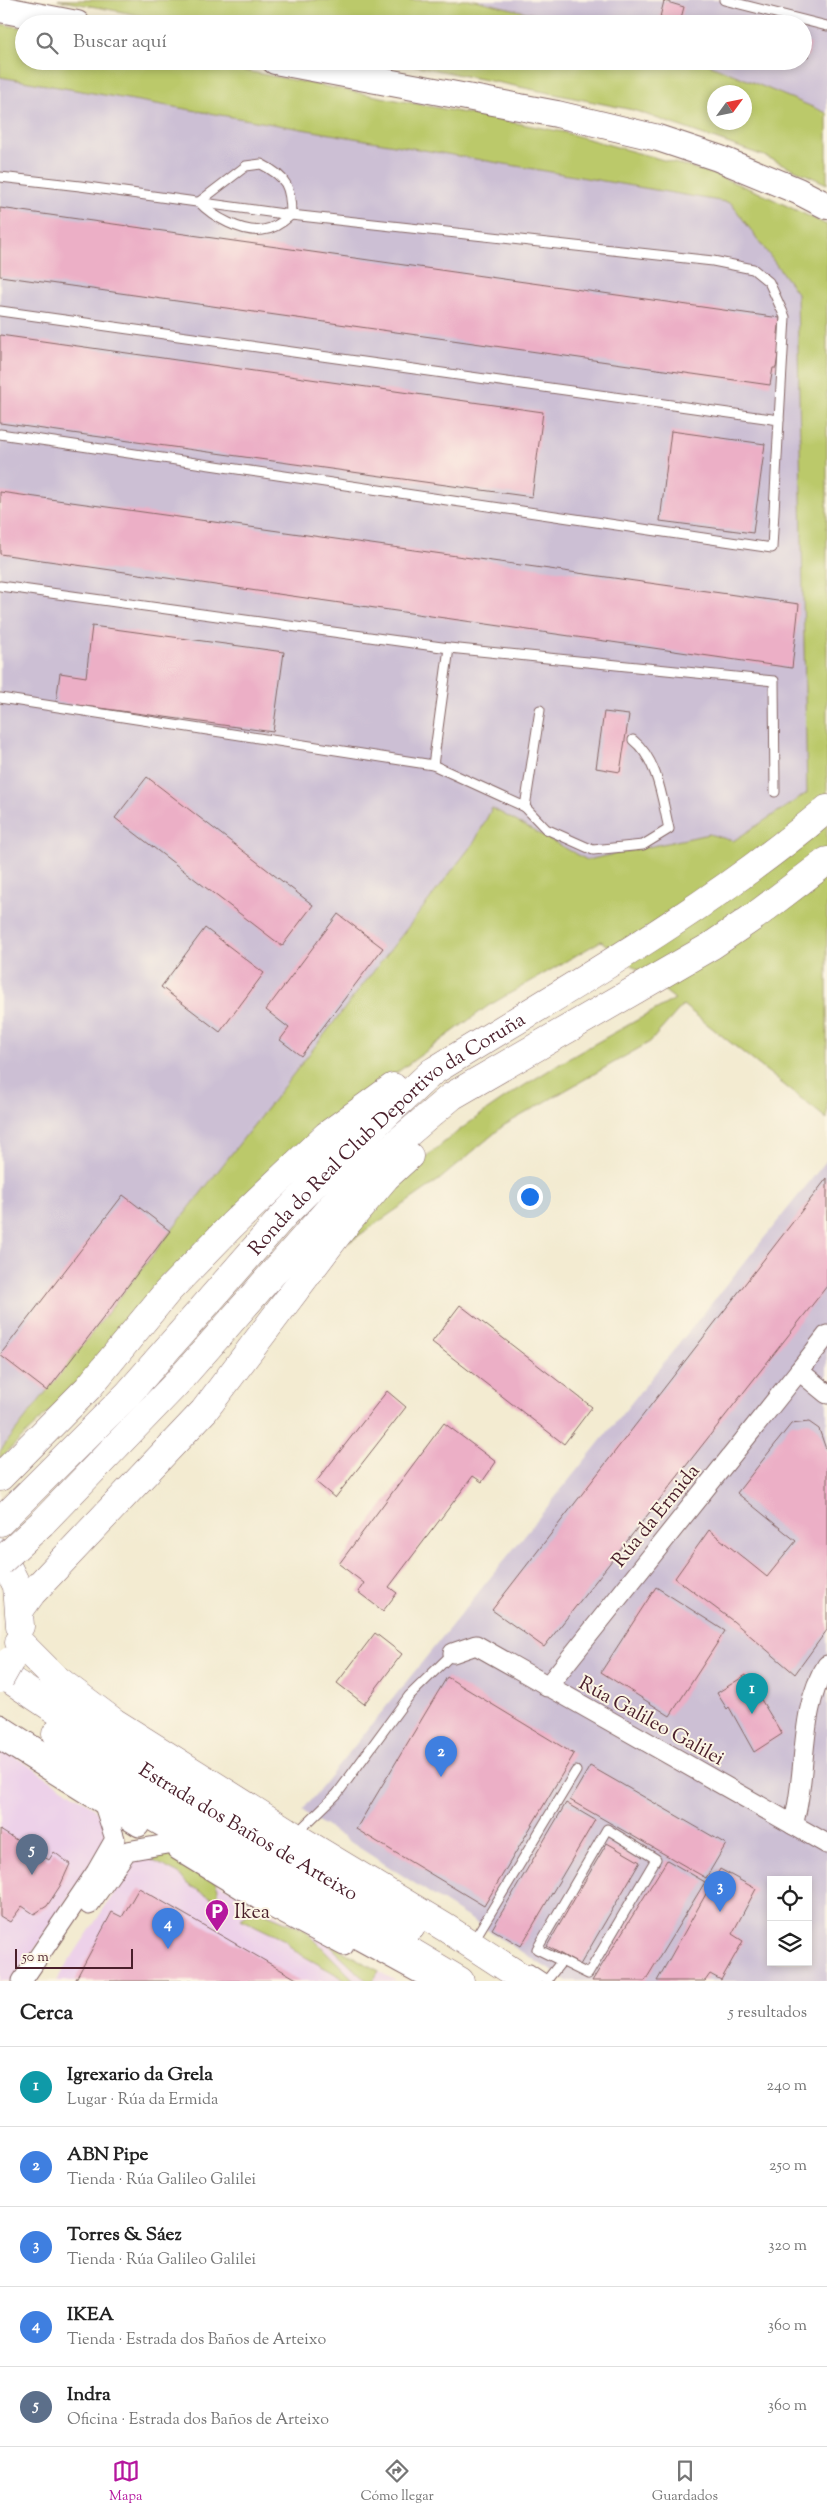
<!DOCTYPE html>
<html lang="es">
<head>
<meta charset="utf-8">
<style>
	body { margin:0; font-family:"Sorts Mill Goudy",serif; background:#f2f2f2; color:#222 }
	.controls { position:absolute; right:15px; bottom:15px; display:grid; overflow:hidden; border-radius:0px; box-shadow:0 2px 8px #0003 }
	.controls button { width:45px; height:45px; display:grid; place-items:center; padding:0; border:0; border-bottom:1px solid #e0e0e0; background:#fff; color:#222; font:25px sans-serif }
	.compass { position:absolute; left:707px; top:85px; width:45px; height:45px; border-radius:50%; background:#fff; box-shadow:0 2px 8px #0003; rotate:57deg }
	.scale { position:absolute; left:15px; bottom:12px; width:118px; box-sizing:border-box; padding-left:5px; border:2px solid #4a1f2b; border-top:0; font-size:14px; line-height:18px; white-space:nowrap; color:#4a1f2b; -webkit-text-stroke:4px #fcf5e5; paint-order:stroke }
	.you { position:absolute; left:529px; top:1196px; width:18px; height:18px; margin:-12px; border:4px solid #fff; border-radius:50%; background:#1a73e8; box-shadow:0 0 0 8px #1a73e833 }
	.badge { display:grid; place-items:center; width:32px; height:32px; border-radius:50%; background:#b5179e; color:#fff; font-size:16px; font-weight:700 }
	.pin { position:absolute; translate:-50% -41px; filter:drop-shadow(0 1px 2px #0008) }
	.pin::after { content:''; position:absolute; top:26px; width:18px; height:15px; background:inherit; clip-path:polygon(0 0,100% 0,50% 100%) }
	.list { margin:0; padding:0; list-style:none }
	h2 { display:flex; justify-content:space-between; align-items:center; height:65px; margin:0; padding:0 20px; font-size:21px }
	h2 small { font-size:16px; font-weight:400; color:#767676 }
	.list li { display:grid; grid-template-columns:32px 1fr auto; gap:15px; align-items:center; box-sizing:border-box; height:80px; padding:0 20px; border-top:1px solid #e0e0e0 }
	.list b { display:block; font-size:19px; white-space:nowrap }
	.list p { margin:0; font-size:16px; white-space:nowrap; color:#767676 }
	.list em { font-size:16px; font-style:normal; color:#767676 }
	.icon { flex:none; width:28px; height:28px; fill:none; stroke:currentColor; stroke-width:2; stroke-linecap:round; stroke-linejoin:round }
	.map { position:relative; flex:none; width:827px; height:1981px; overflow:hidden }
	.search { position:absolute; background:#fff; box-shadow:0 2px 8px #0003; left:15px; right:15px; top:15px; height:55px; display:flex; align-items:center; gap:12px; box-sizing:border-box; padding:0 18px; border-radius:28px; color:#767676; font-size:19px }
	.sheet { height:465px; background:#fff }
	nav { display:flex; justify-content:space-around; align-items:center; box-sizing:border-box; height:70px; border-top:1px solid #e0e0e0; background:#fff; font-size:14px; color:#767676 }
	nav a { display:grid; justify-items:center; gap:2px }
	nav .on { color:#b5179e }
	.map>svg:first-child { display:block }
	.built { fill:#edd1e9 }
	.industrial { fill:#ccbfd4; fill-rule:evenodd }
	.green { fill:#bbc96b; stroke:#82744b; fill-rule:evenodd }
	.building { fill:#ecafc6 }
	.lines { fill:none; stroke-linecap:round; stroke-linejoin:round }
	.service-casing { stroke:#856665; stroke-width:11 }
	.minor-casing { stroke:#856665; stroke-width:21 }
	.secondary-casing { stroke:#856665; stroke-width:28 }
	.primary-casing { stroke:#856665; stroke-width:29 }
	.trunk-casing { stroke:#856665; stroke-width:29 }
	.service { stroke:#fff; stroke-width:9 }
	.minor { stroke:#fff; stroke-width:19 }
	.secondary { stroke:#fff; stroke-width:26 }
	.primary { stroke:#fff; stroke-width:28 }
	.trunk { stroke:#fff; stroke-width:28 }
	.primary-bridge-casing { stroke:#856665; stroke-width:29; stroke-linecap:butt }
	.trunk-bridge-casing { stroke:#856665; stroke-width:29; stroke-linecap:butt }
	.primary-bridge { stroke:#fff; stroke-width:28 }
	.trunk-bridge { stroke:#fff; stroke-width:28 }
	.labels { text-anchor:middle; stroke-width:4; stroke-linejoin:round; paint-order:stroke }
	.street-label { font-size:20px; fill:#4a1f2b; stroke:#fcf5e5 }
	.poi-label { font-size:20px; fill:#4a1f2b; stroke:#fcf5e5; text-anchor:start }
</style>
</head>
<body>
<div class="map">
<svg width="827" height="1981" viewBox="0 0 827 1981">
	<rect width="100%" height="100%" fill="#fcf5e5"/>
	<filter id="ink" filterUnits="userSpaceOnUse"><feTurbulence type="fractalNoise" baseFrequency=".02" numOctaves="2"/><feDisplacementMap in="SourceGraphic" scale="10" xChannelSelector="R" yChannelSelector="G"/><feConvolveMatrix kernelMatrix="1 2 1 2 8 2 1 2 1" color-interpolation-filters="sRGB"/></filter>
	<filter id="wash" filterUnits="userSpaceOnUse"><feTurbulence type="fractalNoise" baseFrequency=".0096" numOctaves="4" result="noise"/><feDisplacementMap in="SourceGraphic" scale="20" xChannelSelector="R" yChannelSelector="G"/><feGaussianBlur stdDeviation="1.12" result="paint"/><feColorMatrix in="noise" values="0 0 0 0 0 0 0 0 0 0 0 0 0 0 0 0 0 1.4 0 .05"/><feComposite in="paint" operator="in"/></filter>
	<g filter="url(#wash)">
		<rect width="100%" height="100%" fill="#f3ebd1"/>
		<g class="built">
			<path d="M0,1747L93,1807L103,1821L107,1834L102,1845L14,1981H0Z"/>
			<path d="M140,1854L209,1878L396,1981H56Z"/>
		</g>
		<g class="industrial">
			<path d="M475,0H827V113L701,61H803V24H575Z"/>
			<path d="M0,77L731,203L797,293L807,793L733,841L709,834L587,860L492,808L475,841L0,1451Z"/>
			<path d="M827,1160V1981H567L302,1811ZM771,1880H808V1962H771Z"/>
		</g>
		<g class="green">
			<path d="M58,0H475L575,24H187Z"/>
			<path d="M0,24L24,28V61H194L563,132L710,173L760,193L827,225V1119L683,1005L650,1042L503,1126L439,1180L348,1243C368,1218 388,1193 411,1171C488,1099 584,1050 675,999L601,941L488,1006L329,1122L62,1399L0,1459V1451L475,841L492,808L587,860L709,834L733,841L807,793L797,293L731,203L0,77Z"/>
			<path d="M392,61H701L827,113V184L767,157L633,110ZM714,92H744V122H714Z"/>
			<path d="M164,1852L215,1881L218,1888L219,1902L187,1884L179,1874L140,1854Z"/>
			<path d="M260,1911L305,1930L355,1981H348L293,1950L285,1940L241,1919L248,1914Z"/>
			<path d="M326,1942L379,1971L373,1981H367Z"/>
		</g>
		<g id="blocks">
			<g class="building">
				<path d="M664,1L684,7L680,22L660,17Z"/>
				<path d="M803,42L811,44L808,57L803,56Z"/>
				<path d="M0,208L780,318L778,334H781L776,368H773L770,385L0,276Z"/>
				<path d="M0,335L543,412L532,497L0,423Z"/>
				<path d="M671,431L765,444L753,533L660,521Z"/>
				<path d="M0,492L799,604L792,668L0,554Z"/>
				<path d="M92,626L284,652L273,732L56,702L60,673L86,677Z"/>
				<path d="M604,712L629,715L620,772L596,768Z"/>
				<path d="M147,777L313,905L282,946L115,818Z"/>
				<path d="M338,914L383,948L301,1056L280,1040L289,1028L266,1010Z"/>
				<path d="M205,928L264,973L220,1032L161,987Z"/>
				<path d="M827,1178V1286L544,1647L492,1610Z"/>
				<path d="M123,1195L170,1231L47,1391L0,1355Z"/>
				<path d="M460,1305L592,1407L564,1444L432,1342Z"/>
				<path d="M387,1391L406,1407L335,1498L316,1482Z"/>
				<path d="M809,1422L819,1429L827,1452V1630L795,1674L733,1621L675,1578L709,1530L767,1577L796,1541L737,1493L791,1424Z"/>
				<path d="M444,1423L496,1462L482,1482L473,1476L389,1587L397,1593L383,1611L358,1592L364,1583L339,1564Z"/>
				<path d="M656,1587L725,1631L670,1716L601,1672Z"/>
				<path d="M375,1633L402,1654L364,1704L337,1683Z"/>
				<path d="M746,1675L782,1734L754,1752L729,1707L727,1709L717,1693Z"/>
				<path d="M447,1677L574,1754L484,1906L356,1829Z"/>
				<path d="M590,1766L726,1844L706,1878L570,1800Z"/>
				<path d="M566,1803L595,1820L521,1946L492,1929Z"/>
				<path d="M0,1830L49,1860L54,1852L70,1864L60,1886L47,1906L34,1914L22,1906L10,1922L0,1916Z"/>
				<path d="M607,1843L640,1862L580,1965L547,1946Z"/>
				<path d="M667,1860L705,1882L645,1981H592Z"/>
				<path d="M720,1869L756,1889L732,1934L743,1941L721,1980L710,1974L705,1981H657Z"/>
				<path d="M139,1888L300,1981H75L112,1912L122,1917Z"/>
			</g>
		</g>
	</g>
	<g filter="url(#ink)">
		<use href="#blocks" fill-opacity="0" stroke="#856665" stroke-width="1"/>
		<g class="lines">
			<g class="service-casing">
				<g id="service">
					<path d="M724,0L827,26"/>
					<path d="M261,164C287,177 291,187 291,215C283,222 274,229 263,230C242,233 213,217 199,202L246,166Z"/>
					<path d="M0,177L80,186L291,215L713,261L753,269L769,282L785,317L779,420"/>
					<path d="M0,311L779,420L772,548L0,434"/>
					<path d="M0,586L449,648L774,681L775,792"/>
					<path d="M0,698L433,765L525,807L546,829L593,850L643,845L669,829C662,799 658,760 633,740"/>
					<path d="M433,765L449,648"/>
					<path d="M525,807L540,710"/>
					<path d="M304,1826L337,1794L409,1696L453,1653"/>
					<path d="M607,1829L656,1859L588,1974L537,1949Z"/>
					<path d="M477,1935L576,1771"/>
					<path d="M530,1969L548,1981"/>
					<path d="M547,1980L562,1961"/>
				</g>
			</g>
			<g class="minor-casing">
				<g id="minor">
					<path d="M799,1371L827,1335"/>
					<path d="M453,1653L476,1645L827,1844"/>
					<path d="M547,1687L799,1371L827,1394"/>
					<path d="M0,1724L141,1815L349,1935L433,1981"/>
					<path d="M0,1740L139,1827"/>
					<path d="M793,1825C808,1774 798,1709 827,1665"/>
					<path d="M177,1850L272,1908L344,1946"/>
					<path d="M89,1905L127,1851L167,1844"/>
					<path d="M22,1981L96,1872L115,1839L105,1808"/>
				</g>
			</g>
			<g class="secondary-casing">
				<g id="secondary">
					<path d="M0,9L77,24"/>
					<path d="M275,61L557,114L658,138L718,158L798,191L827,206"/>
				</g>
			</g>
			<g class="primary-casing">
				<g id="primary">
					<path d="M0,1552L17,1586L20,1626"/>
					<path d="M19,1642L54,1677L114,1722L304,1842L446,1928L527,1981"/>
					<path id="s1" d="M0,1673L152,1774L411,1927"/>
					<path d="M56,1734L144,1793L460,1981"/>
				</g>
			</g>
			<g class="trunk-casing">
				<g id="trunk">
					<path d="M0,1477L88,1388L167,1292L232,1225L327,1135L393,1087"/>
					<path id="s2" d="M0,1522L128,1394L284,1215L344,1154L432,1072C567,989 706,911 827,809"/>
					<path d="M42,1523L175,1385L359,1175L452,1096L711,946L755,916L827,861"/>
					<path d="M20,1610L32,1593L204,1411L337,1235L386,1177L409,1156"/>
				</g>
			</g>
			<use href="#service" class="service"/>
			<use href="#minor" class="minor"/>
			<use href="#secondary" class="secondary"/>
			<use href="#primary" class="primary"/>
			<use href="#trunk" class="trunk"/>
			<g class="primary-bridge-casing">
				<path id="primary-bridge" d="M0,1679L10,1661"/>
			</g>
			<g class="trunk-bridge-casing">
				<path id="trunk-bridge" d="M0,1562L42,1523"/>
			</g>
			<use href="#primary-bridge" class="primary-bridge"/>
			<use href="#trunk-bridge" class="trunk-bridge"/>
		</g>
	</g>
	<defs>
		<g id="parking-pin" transform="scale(1.25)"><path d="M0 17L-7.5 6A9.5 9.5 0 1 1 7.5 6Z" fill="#b5179e" stroke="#fcf5e5"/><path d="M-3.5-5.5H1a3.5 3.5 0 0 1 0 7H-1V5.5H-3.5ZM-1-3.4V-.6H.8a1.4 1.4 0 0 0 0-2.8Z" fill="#fff"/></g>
	</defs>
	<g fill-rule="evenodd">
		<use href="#parking-pin" x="217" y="1911"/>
	</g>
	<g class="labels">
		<g class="street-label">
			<text dy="7" stroke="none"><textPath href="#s2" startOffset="550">Ronda do Real Club Deportivo da Coruña</textPath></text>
			<text transform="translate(655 1515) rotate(-51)" y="7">Rúa da Ermida</text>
			<text transform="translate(652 1720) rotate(29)" y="7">Rúa Galileo Galilei</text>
			<text dy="7" stroke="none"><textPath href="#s1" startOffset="295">Estrada dos Baños de Arteixo</textPath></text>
		</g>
		<g class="poi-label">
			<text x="234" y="1918">Ikea</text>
		</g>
	</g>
</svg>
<div class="controls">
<button><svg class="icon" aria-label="locate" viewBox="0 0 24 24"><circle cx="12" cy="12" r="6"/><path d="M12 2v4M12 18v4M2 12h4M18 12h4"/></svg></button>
<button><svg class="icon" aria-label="layers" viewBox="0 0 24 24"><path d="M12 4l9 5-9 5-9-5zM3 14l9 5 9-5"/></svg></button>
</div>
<svg class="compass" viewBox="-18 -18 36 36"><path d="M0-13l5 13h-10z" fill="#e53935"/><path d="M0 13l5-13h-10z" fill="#767676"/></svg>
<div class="scale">50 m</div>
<div class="you"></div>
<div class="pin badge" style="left:752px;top:1714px;background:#0f9aa8">1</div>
<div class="pin badge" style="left:441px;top:1777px;background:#3f7fe0">2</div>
<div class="pin badge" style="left:720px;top:1912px;background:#3f7fe0">3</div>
<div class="pin badge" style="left:168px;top:1949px;background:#3f7fe0">4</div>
<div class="pin badge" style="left:32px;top:1875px;background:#5c6f8a">5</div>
<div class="search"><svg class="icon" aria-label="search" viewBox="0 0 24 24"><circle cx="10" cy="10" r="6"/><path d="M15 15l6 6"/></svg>Buscar aquí</div>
</div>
<section class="sheet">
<h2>Cerca<small>5 resultados</small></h2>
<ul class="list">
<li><span class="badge" style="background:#0f9aa8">1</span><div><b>Igrexario da Grela</b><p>Lugar · Rúa da Ermida</p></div><em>240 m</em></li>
<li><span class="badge" style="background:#3f7fe0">2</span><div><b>ABN Pipe</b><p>Tienda · Rúa Galileo Galilei</p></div><em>250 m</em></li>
<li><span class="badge" style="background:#3f7fe0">3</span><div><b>Torres &amp; Sáez</b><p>Tienda · Rúa Galileo Galilei</p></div><em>320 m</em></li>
<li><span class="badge" style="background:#3f7fe0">4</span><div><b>IKEA</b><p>Tienda · Estrada dos Baños de Arteixo</p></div><em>360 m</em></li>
<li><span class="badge" style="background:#5c6f8a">5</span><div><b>Indra</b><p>Oficina · Estrada dos Baños de Arteixo</p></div><em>360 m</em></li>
</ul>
</section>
<nav>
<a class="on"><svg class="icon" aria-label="map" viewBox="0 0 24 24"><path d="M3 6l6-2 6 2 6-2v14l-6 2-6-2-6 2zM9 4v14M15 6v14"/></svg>Mapa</a>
<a><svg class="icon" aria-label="directions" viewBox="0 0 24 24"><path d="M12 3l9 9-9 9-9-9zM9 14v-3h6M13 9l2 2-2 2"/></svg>Cómo llegar</a>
<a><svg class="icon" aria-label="saved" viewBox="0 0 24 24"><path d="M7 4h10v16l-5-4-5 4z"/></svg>Guardados</a>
</nav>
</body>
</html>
